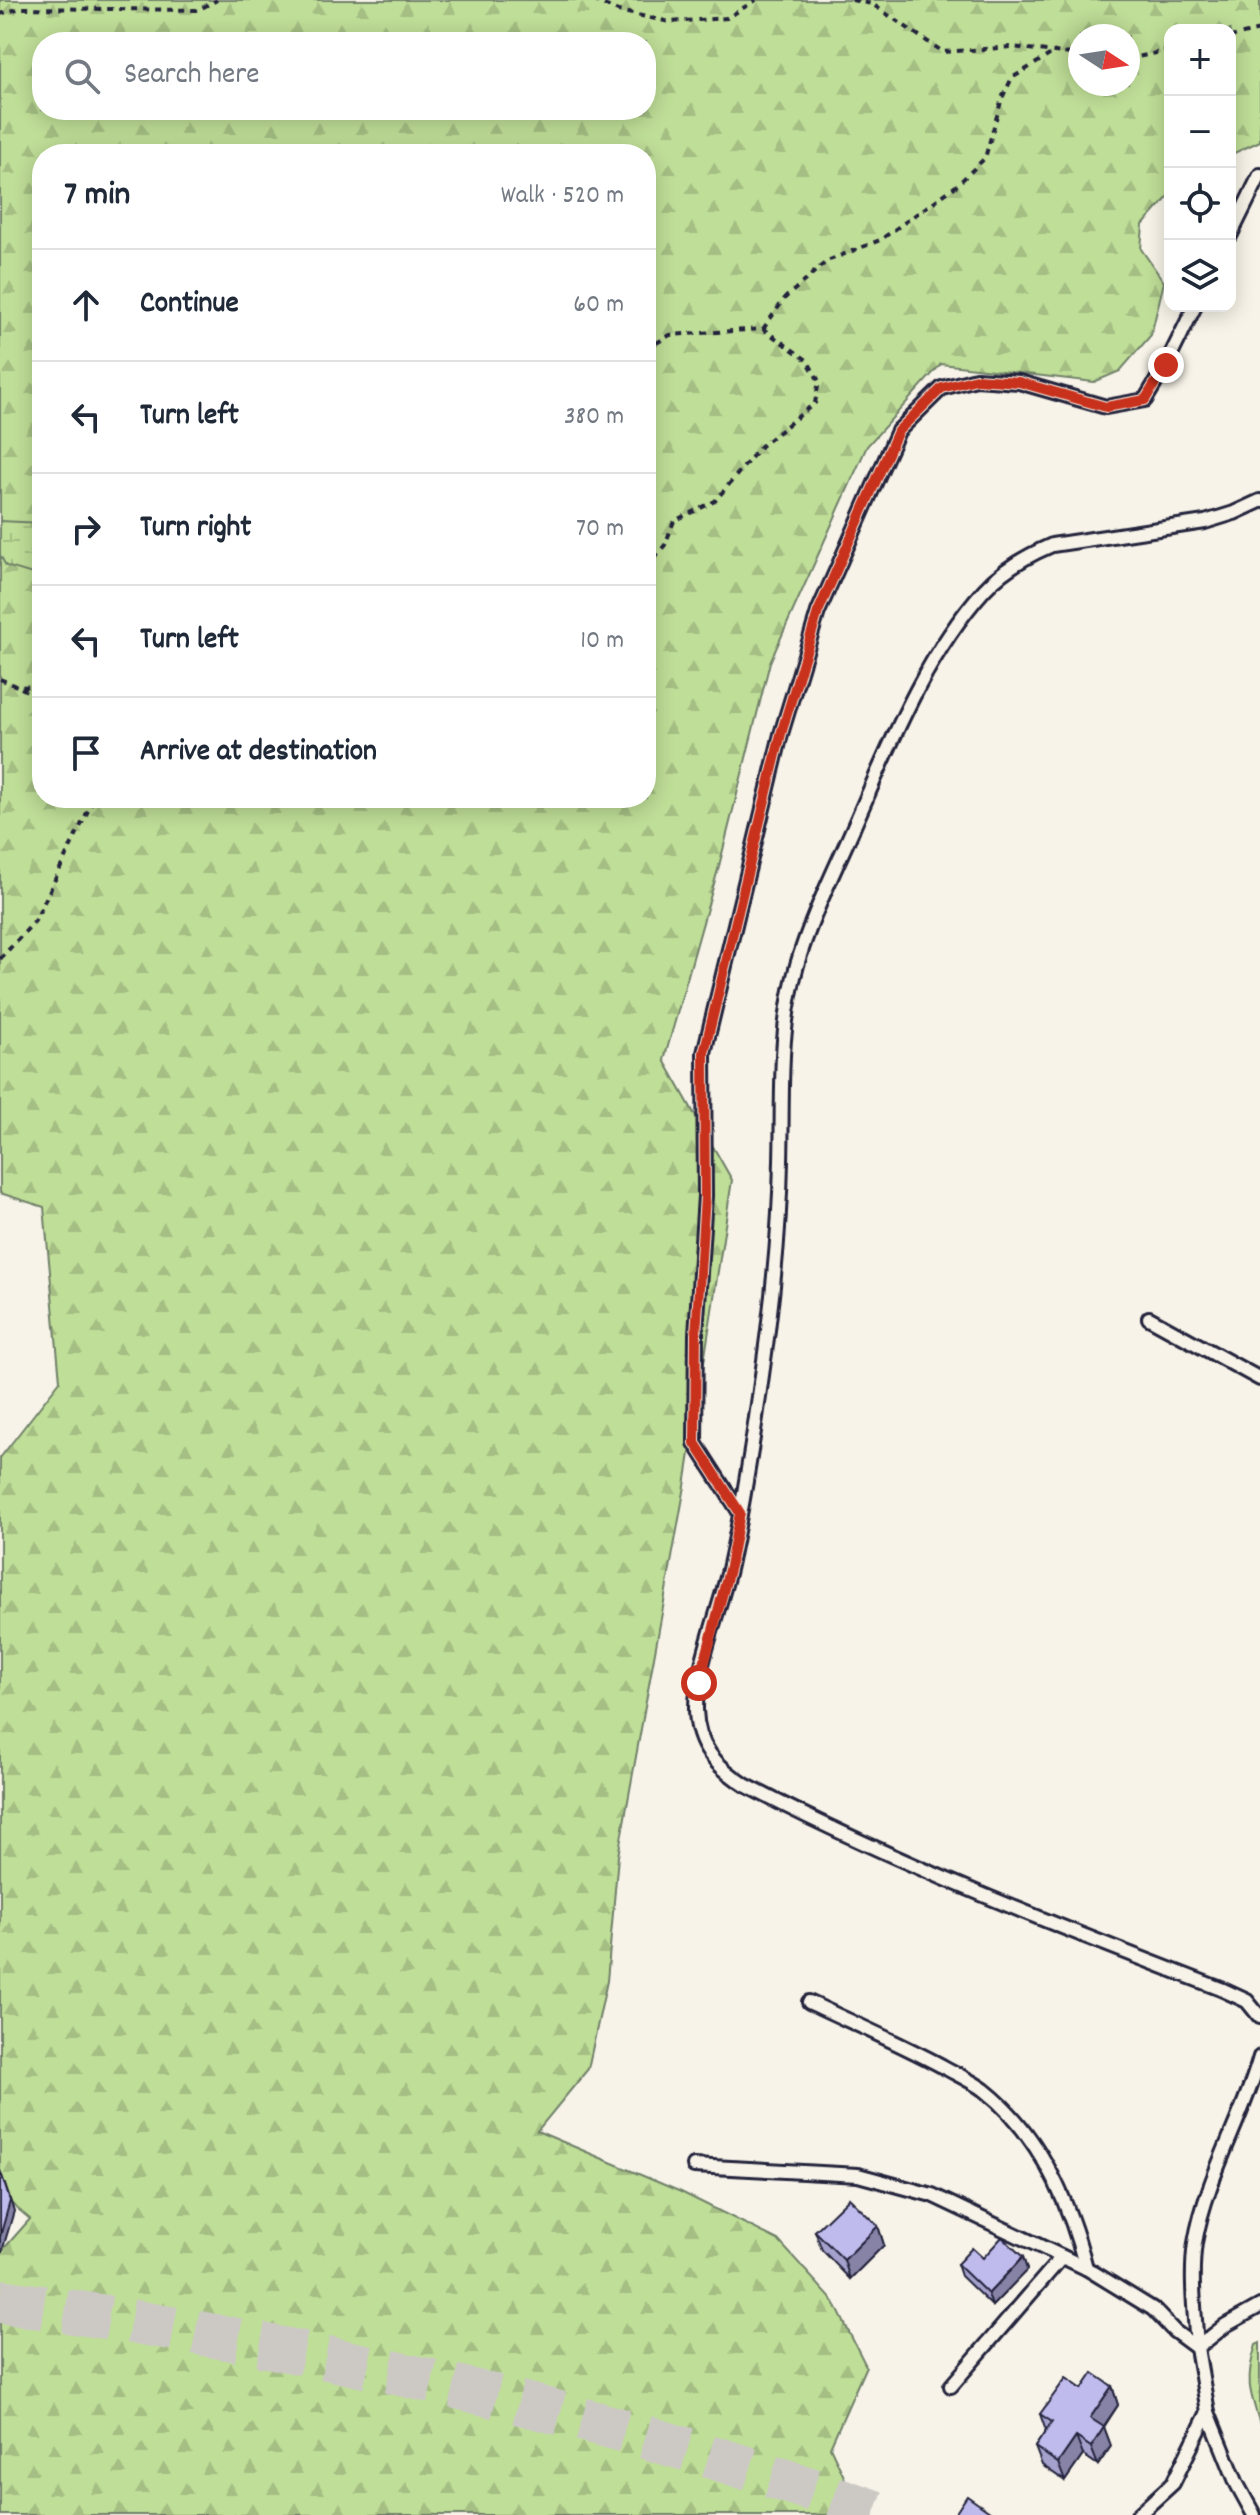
<!DOCTYPE html>
<html lang="en">
<head>
<meta charset="utf-8">
<style>
	body { margin:0; font-family:Dekko,sans-serif; background:#f6f6f7; color:#1f2937 }
	.controls { position:absolute; right:24px; top:24px; display:grid; overflow:hidden; border-radius:16px; box-shadow:0 4px 20px #0003 }
	.controls button { width:72px; height:72px; display:grid; place-items:center; padding:0; border:0; border-bottom:2px solid #e0e1e3; background:#fff; color:#1f2937; font:40px sans-serif }
	.compass { position:absolute; left:1068px; top:24px; width:72px; height:72px; border-radius:50%; background:#fff; box-shadow:0 4px 20px #0003; rotate:102deg }
	.stop { position:absolute; width:24px; height:24px; margin:-18px; border:6px solid #c8321e; border-radius:50%; background:#fff }
	.stop.end { background:#c8321e; border-color:#fff; box-shadow:0 2px 8px #0008 }
	.list { margin:0; padding:0; list-style:none }
	h2 { display:flex; justify-content:space-between; align-items:center; height:104px; margin:0; padding:0 32px; font-size:34px }
	h2 small { font-size:26px; font-weight:400; color:#747a83 }
	.list li { display:grid; grid-template-columns:52px 1fr auto; gap:24px; align-items:center; box-sizing:border-box; height:112px; padding:0 32px; border-top:2px solid #e0e1e3 }
	.list b { display:block; font-size:30px; white-space:nowrap }
	.list em { font-size:26px; font-style:normal; color:#747a83 }
	.icon { flex:none; width:44px; height:44px; fill:none; stroke:currentColor; stroke-width:2; stroke-linecap:round; stroke-linejoin:round }
	.map { position:relative; flex:none; width:1260px; height:2515px; overflow:hidden }
	.search { position:absolute; background:#fff; box-shadow:0 4px 20px #0003; left:32px; top:32px; width:624px; height:88px; display:flex; align-items:center; gap:20px; box-sizing:border-box; padding:0 28px; border-radius:32px; color:#747a83; font-size:30px }
	.panel { position:absolute; background:#fff; box-shadow:0 4px 20px #0003; left:32px; top:144px; width:624px; height:664px; border-radius:32px }
	.map>svg:first-child { display:block }
	.forest { fill:url(#forest-firs); stroke:#708069; stroke-width:2; fill-rule:evenodd }
	.wetland { fill:url(#wetland-marsh); stroke:#708069; stroke-width:2 }
	.lines { fill:none; stroke-linecap:round; stroke-linejoin:round }
	.highway-tunnel { stroke:#ccc9c5; stroke-width:44; stroke-dasharray:44 22; stroke-linecap:butt }
	.lane-casing { stroke:#22223b; stroke-width:18 }
	.path { stroke:#22223b; stroke-width:4; stroke-dasharray:6 6; stroke-linecap:butt }
	.lane { stroke:#f7f3e8; stroke-width:12 }
	.wall { fill:#a4a1cc; stroke:#22223b; stroke-width:2 }
	.shaded-wall { fill:#8683a6; stroke:#22223b; stroke-width:2 }
	.building { fill:#bfbbed; stroke:#22223b; stroke-width:2 }
	.route { stroke:#c8321e; stroke-width:10 }
</style>
</head>
<body>
<div class="map">
<svg width="1260" height="2515" viewBox="0 0 1260 2515">
	<defs>
		<pattern id="forest-firs" width="22" height="20" patternUnits="userSpaceOnUse" patternTransform="scale(2)"><rect width="22" height="20" fill="#bfde97"/><path d="M5 1l3.5 6h-7zM16 11l3.5 6h-7z" fill="#a4be83"/></pattern>
		<pattern id="wetland-marsh" width="20" height="14" patternUnits="userSpaceOnUse" patternTransform="scale(2)"><rect width="20" height="14" fill="#bfde97"/><path d="M1 5h8M5 5V1M11 12h8M15 12V8" fill="none" stroke="#a4be83"/></pattern>
	</defs>
	<rect width="100%" height="100%" fill="#f7f3e8"/>
	<filter id="ink" filterUnits="userSpaceOnUse"><feTurbulence type="fractalNoise" baseFrequency=".0125" numOctaves="2"/><feDisplacementMap in="SourceGraphic" scale="16" xChannelSelector="R" yChannelSelector="G"/><feConvolveMatrix kernelMatrix="1 2 1 2 8 2 1 2 1" color-interpolation-filters="sRGB"/></filter>
	<g filter="url(#ink)">
		<g class="forest">
			<path d="M0,0H1260V141L1230,155V30H1170V195L1143,225L1141,249L1164,282L1151,335L1120,371L1094,382L941,364L867,446L770,662L719,866L664,1060L732,1180L685,1486L618,1856L607,1981L588,2069L537,2131L681,2192L778,2240L834,2302L866,2366L830,2447L862,2515H0V2253L30,2219L0,2194V1458L60,1381L44,1207L0,1193ZM1080,36H1128V84H1080ZM42,42H646V110H42ZM42,154H646V798H42Z"/>
			<path d="M1260,2343V2424C1249,2391 1245,2379 1256,2345Z"/>
		</g>
		<path class="wetland" d="M0,521L42,523V577L6,566L0,555Z"/>
		<g class="lines">
			<path class="highway-tunnel" d="M0,2301C301,2344 597,2410 883,2515"/>
			<g class="lane-casing">
				<g id="lane">
					<path d="M1230,236L1260,175"/>
					<path d="M1260,501L1234,513L1205,522L1052,545C1026,556 1003,569 984,590C923,658 888,750 851,833C832,876 810,920 797,965C778,1033 783,1092 781,1161C780,1217 775,1274 768,1330C758,1408 747,1488 730,1565C721,1607 695,1668 696,1710C697,1747 716,1766 745,1785C899,1865 1060,1927 1221,1989L1247,2001L1260,2017"/>
					<path d="M1149,1318L1260,1379"/>
					<path d="M740,1513L695,1443L696,1334L705,1196L704,1053L781,734L818,612L898,431L942,388L976,379L1019,382L1106,407L1145,400L1166,365L1195,306"/>
					<path d="M809,2002C853,2023 899,2043 942,2066C956,2074 972,2081 984,2090C1040,2134 1069,2201 1086,2268"/>
					<path d="M694,2166L858,2175L932,2195L1086,2268L1153,2309L1174,2331L1197,2348"/>
					<path d="M1197,2348C1195,2313 1190,2278 1195,2243C1206,2177 1242,2121 1260,2057"/>
					<path d="M951,2386L1062,2257"/>
					<path d="M1138,2515L1173,2483L1208,2412"/>
					<path d="M1254,2515L1237,2484L1208,2412L1197,2348L1226,2325L1260,2306"/>
				</g>
			</g>
			<g class="path">
				<path d="M593,0L618,11L670,22L727,18L756,0"/>
				<path d="M852,0L872,4L943,52L1012,47L1080,55"/>
				<path d="M0,14L21,8L198,10L217,0"/>
				<path d="M1230,37L1260,30"/>
				<path d="M1128,59L1170,50"/>
				<path d="M763,329L785,298L827,261L880,240L956,186L985,158L1002,98L1012,78L1056,51"/>
				<path d="M646,349L670,335L763,329L807,360L819,381L815,403L761,446L715,501L674,521L665,545L646,568"/>
				<path d="M0,679L19,687L42,686"/>
				<path d="M21,688L42,698"/>
				<path d="M0,959L35,921L94,798"/>
			</g>
			<use href="#lane" class="lane"/>
		</g>
		<g class="wall">
			<path d="M878,2226L884,2245L850,2279L822,2250L815,2231Z"/>
			<path d="M1023,2257L1027,2270L992,2306L961,2276L957,2264L983,2258Z"/>
			<path d="M1112,2386L1118,2405L1104,2427L1111,2446L1098,2465L1083,2455L1065,2481L1042,2465L1035,2447L1046,2431L1040,2414L1082,2389Z"/>
		</g>
		<g class="shaded-wall">
			<path d="M1,2173L14,2211L0,2258V2237Z"/>
			<path d="M878,2226L884,2245L850,2279L844,2260Z"/>
			<path d="M1023,2257L1027,2270L992,2306L988,2294Z"/>
			<path d="M1112,2386L1118,2405L1097,2436L1090,2418Z"/>
			<path d="M1104,2427L1111,2446L1098,2465L1091,2447Z"/>
			<path d="M1076,2437L1083,2455L1065,2481L1058,2463Z"/>
		</g>
		<g class="building">
			<path d="M1,2173L10,2201L0,2237V2177Z"/>
			<path d="M849,2198L878,2226L844,2260L815,2231Z"/>
			<path d="M1002,2237L1023,2257L988,2294L957,2264L972,2248L983,2258Z"/>
			<path d="M1093,2373L1112,2386L1090,2418L1104,2427L1091,2447L1076,2437L1058,2463L1035,2447L1052,2422L1040,2414L1066,2378L1082,2389Z"/>
			<path d="M967,2496L994,2515H957L955,2514Z"/>
		</g>
	</g>
	<g class="lines" filter="url(#ink)">
		<path class="route" d="M699,1683L730,1566L740,1513L695,1443L696,1334L705,1196L704,1053L781,734L818,612L898,431L942,388L976,379L1019,382L1106,407L1145,400L1166,365"/>
	</g>
</svg>
<div class="controls">
<button>+</button>
<button>−</button>
<button><svg class="icon" aria-label="locate" viewBox="0 0 24 24"><circle cx="12" cy="12" r="6"/><path d="M12 2v4M12 18v4M2 12h4M18 12h4"/></svg></button>
<button><svg class="icon" aria-label="layers" viewBox="0 0 24 24"><path d="M12 4l9 5-9 5-9-5zM3 14l9 5 9-5"/></svg></button>
</div>
<svg class="compass" viewBox="-18 -18 36 36"><path d="M0-13l5 13h-10z" fill="#e53935"/><path d="M0 13l5-13h-10z" fill="#747a83"/></svg>
<div class="stop" style="left:699px;top:1683px"></div>
<div class="stop end" style="left:1166px;top:365px"></div>
<div class="search"><svg class="icon" aria-label="search" viewBox="0 0 24 24"><circle cx="10" cy="10" r="6"/><path d="M15 15l6 6"/></svg>Search here</div>
<section class="panel">
<h2>7 min<small>Walk · 520 m</small></h2>
<ul class="list">
<li><svg class="icon" aria-label="ahead" viewBox="0 0 24 24"><path d="M12 20V5M6 11l6-6 6 6"/></svg><div><b>Continue</b></div><em>60 m</em></li>
<li><svg class="icon" aria-label="left" viewBox="0 0 24 24"><path d="M17 20v-9H6M10 6l-5 5 5 5"/></svg><div><b>Turn left</b></div><em>380 m</em></li>
<li><svg class="icon" aria-label="right" viewBox="0 0 24 24"><path d="M7 20v-9h11M14 6l5 5-5 5"/></svg><div><b>Turn right</b></div><em>70 m</em></li>
<li><svg class="icon" aria-label="left" viewBox="0 0 24 24"><path d="M17 20v-9H6M10 6l-5 5 5 5"/></svg><div><b>Turn left</b></div><em>10 m</em></li>
<li><svg class="icon" aria-label="arrive" viewBox="0 0 24 24"><path d="M6 21V4h12l-3 4 3 4H6"/></svg><div><b>Arrive at destination</b></div></li>
</ul>
</section>
</div>
</body>
</html>
